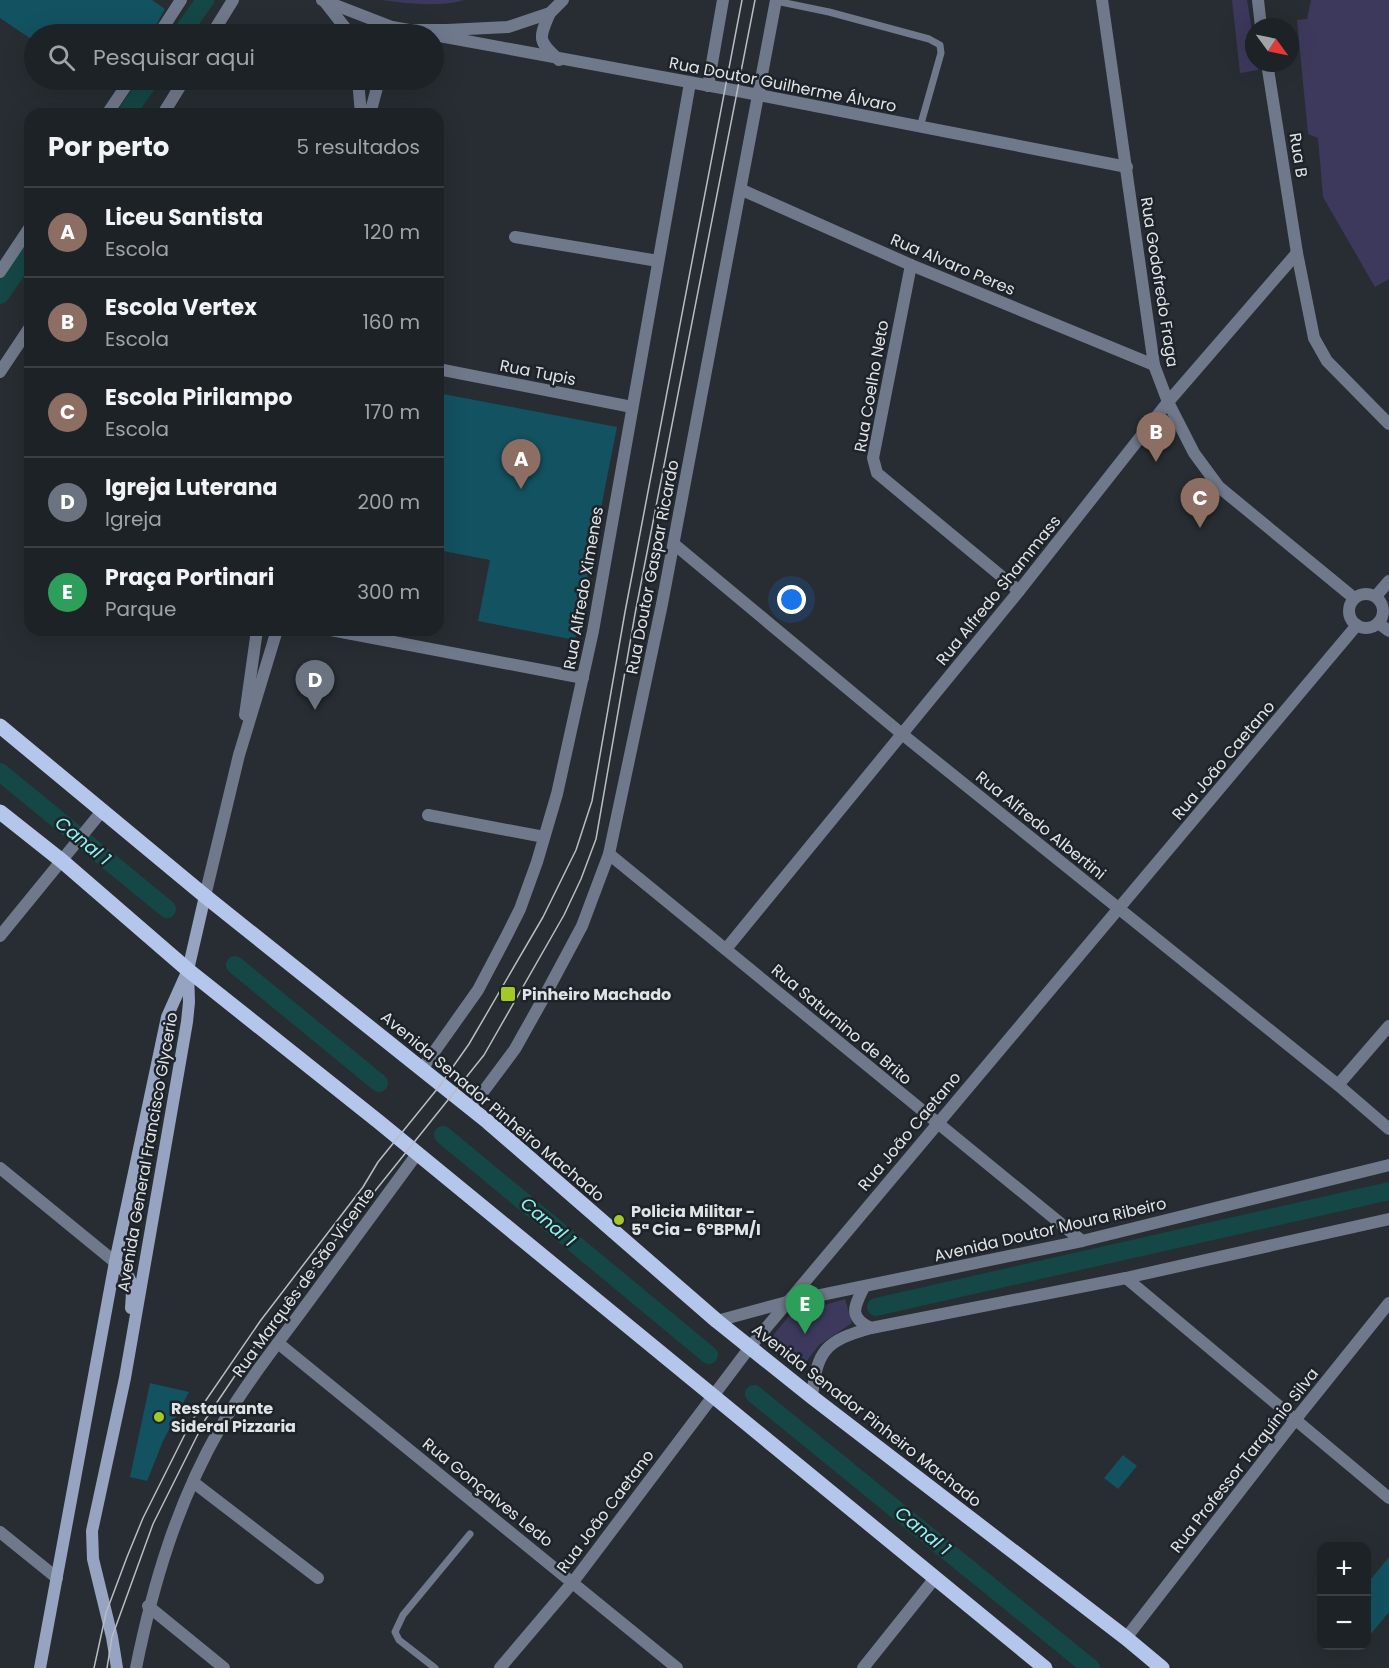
<!DOCTYPE html>
<html lang="pt">
<head>
<meta charset="utf-8">
<style>
	body { margin:0; font-family:Poppins,sans-serif; background:#252a2e; color:#f1f3f6 }
	.controls { position:absolute; right:18px; bottom:18px; display:grid; overflow:hidden; border-radius:12px; box-shadow:0 6px 24px #0002 }
	.controls button { width:54px; height:54px; display:grid; place-items:center; padding:0; border:0; border-bottom:2px solid #3b3f43; background:#1d2226; color:#f1f3f6; font:30px sans-serif }
	.compass { position:absolute; left:1245px; top:18px; width:54px; height:54px; border-radius:50%; background:#1d2226; box-shadow:0 6px 24px #0002; rotate:123deg }
	.you { position:absolute; left:792px; top:600px; width:21px; height:21px; margin:-15px; border:4px solid #fff; border-radius:50%; background:#1a73e8; box-shadow:0 0 0 9px #1a73e833 }
	.badge { display:grid; place-items:center; width:39px; height:39px; border-radius:50%; background:#a2c928; color:#fff; font-size:20px; font-weight:700 }
	.pin { position:absolute; translate:-50% -50px; filter:drop-shadow(0 2px 3px #0008) }
	.pin::after { content:''; position:absolute; top:32px; width:21px; height:18px; background:inherit; clip-path:polygon(0 0,100% 0,50% 100%) }
	.list { margin:0; padding:0; list-style:none }
	h2 { display:flex; justify-content:space-between; align-items:center; height:78px; margin:0; padding:0 24px; font-size:26px }
	h2 small { font-size:20px; font-weight:400; color:#a0a4a7 }
	.list li { display:grid; grid-template-columns:39px 1fr auto; gap:18px; align-items:center; box-sizing:border-box; height:90px; padding:0 24px; border-top:2px solid #3b3f43 }
	.list b { display:block; font-size:22px; white-space:nowrap }
	.list p { margin:0; font-size:20px; white-space:nowrap; color:#a0a4a7 }
	.list em { font-size:20px; font-style:normal; color:#a0a4a7 }
	.icon { flex:none; width:33px; height:33px; fill:none; stroke:currentColor; stroke-width:2; stroke-linecap:round; stroke-linejoin:round }
	.map { position:relative; flex:none; width:1389px; height:1668px; overflow:hidden }
	.search { position:absolute; background:#1d2226; box-shadow:0 6px 24px #0002; left:24px; top:24px; width:420px; height:66px; display:flex; align-items:center; gap:15px; box-sizing:border-box; padding:0 21px; border-radius:33px; color:#a0a4a7; font-size:22px }
	.panel { position:absolute; background:#1d2226; box-shadow:0 6px 24px #0002; left:24px; top:108px; width:420px; height:528px; border-radius:18px }
	.map>svg:first-child { display:block }
	.green { fill:#3d395c }
	.lines { fill:none; stroke-linecap:round; stroke-linejoin:round }
	.canal { stroke:#154746; stroke-width:18 }
	.building { fill:#135261 }
	.service { stroke:#70798b; stroke-width:7 }
	.minor { stroke:#70798b; stroke-width:12 }
	.tertiary { stroke:#70798b; stroke-width:12 }
	.secondary { stroke:#96a4c1; stroke-width:12 }
	.primary { stroke:#b4c6eb; stroke-width:15 }
	.tram { stroke:#b9bdc1; stroke-width:1.5 }
	.poi-dot { fill:#a2c928; stroke:#1d2328; stroke-width:2 }
	.labels { text-anchor:middle; stroke-width:5; stroke-linejoin:round; paint-order:stroke }
	.street-label { font-size:16px; fill:#e0e4e7; stroke:#1d2328 }
	.poi-label { font-size:16px; font-weight:bold; fill:#e0e4e7; stroke:#1d2328; text-anchor:start }
	.water-label { font-size:18px; font-style:italic; fill:#8df2f0; stroke:#1d2328 }
</style>
</head>
<body>
<div class="map">
<svg width="1389" height="1668" viewBox="0 0 1389 1668">
	<rect width="100%" height="100%" fill="#272d32"/>
	<g class="green">
		<path d="M382,0H465C440,7 408,4 382,0Z"/>
		<path d="M1232,0H1247L1254,42V63H1257L1258,70L1240,73Z"/>
		<path d="M1311,0H1389V279L1375,287L1323,197L1318,138L1308,134L1297,20L1307,19Z"/>
		<path d="M845,1299L852,1323L819,1345L799,1371L766,1344L790,1315Z"/>
	</g>
	<g class="lines">
		<g class="canal">
			<path d="M181,34L205,0"/>
			<path d="M126,114L150,80"/>
			<path d="M0,295L30,252"/>
			<path d="M0,772L167,909"/>
			<path d="M235,965L379,1083"/>
			<path d="M443,1135L709,1355"/>
			<path d="M876,1307L1389,1191"/>
			<path d="M754,1394L1091,1668"/>
		</g>
	</g>
	<g class="building">
		<path d="M0,0H152L165,9L151,34H34V41L0,18Z"/>
		<path d="M438,393L617,427L575,640L478,621L490,560L438,550Z"/>
		<path d="M150,1383L189,1392L163,1441L147,1481L130,1477Z"/>
		<path d="M1123,1455L1137,1466L1118,1489L1104,1478Z"/>
		<path d="M1389,1557V1612L1366,1640V1585Z"/>
	</g>
	<g class="lines">
		<g class="service">
			<path d="M776,1L829,12L929,39L940,45L941,53L920,127"/>
			<path d="M435,1668L399,1640L395,1632L403,1615L470,1534"/>
		</g>
		<g class="minor">
			<path d="M1102,0L1154,365L1168,402L1194,453L1219,487L1354,598"/>
			<path d="M1258,0L1261,27"/>
			<path d="M159,34L181,0"/>
			<path d="M212,34L233,0"/>
			<path d="M434,35L738,91L1127,167"/>
			<path d="M1267,63L1297,253L1314,338L1327,361L1389,424"/>
			<path d="M708,86L723,0"/>
			<path d="M107,114L130,80"/>
			<path d="M163,114L184,80"/>
			<path d="M742,190L911,265L1154,365"/>
			<path d="M515,237L658,261"/>
			<path d="M911,265L873,458L877,473L1019,591"/>
			<path d="M0,272L30,227"/>
			<path d="M438,369L632,407"/>
			<path d="M0,372L30,327"/>
			<path d="M674,544L902,734L1338,1085L1389,1129"/>
			<circle cx="1366" cy="611" r="17"/>
			<path d="M1376,596L1389,581"/>
			<path d="M1378,623L1389,631"/>
			<path d="M331,630L583,678"/>
			<path d="M428,815L544,837"/>
			<path d="M609,854L1082,1241"/>
			<path d="M726,949L1019,591L1168,402L1297,253"/>
			<path d="M422,1069L478,990L507,935L520,909L537,862L557,794L593,631L690,83"/>
			<path d="M1338,1085L1389,1026"/>
			<path d="M471,1108L515,1049L543,999L582,926L609,854L662,604L776,0"/>
			<path d="M0,1168L115,1262"/>
			<path d="M1126,1278L1389,1498"/>
			<path d="M278,1343L677,1668"/>
			<path d="M193,1482L318,1578"/>
			<path d="M0,1532L57,1578"/>
			<path d="M148,1606L224,1668"/>
			<path d="M1126,1638L1295,1420L1389,1303"/>
			<path d="M136,1668C153,1584 177,1503 220,1428C243,1388 271,1352 298,1316C338,1262 377,1208 417,1154"/>
			<path d="M500,1668L573,1582L750,1347L1357,625"/>
			<path d="M863,1668L935,1578"/>
		</g>
		<g class="tertiary">
			<path d="M322,0L392,27L409,30H447L508,27L550,13L563,0"/>
			<path d="M325,2L350,34"/>
			<path d="M550,13C538,39 538,41 559,60"/>
			<path d="M358,80L361,114"/>
			<path d="M370,114L379,80"/>
			<path d="M245,715L257,630"/>
			<path d="M205,896L239,755L277,630"/>
			<path d="M0,936L102,811"/>
			<path d="M864,1287C854,1307 848,1317 871,1328"/>
			<path d="M717,1321L787,1302L1082,1241L1389,1165"/>
			<path d="M812,1397C817,1350 825,1341 871,1328L1126,1278L1389,1219"/>
		</g>
		<g class="secondary">
			<path d="M115,1262C134,1278 133,1284 131,1308"/>
			<path d="M40,1668L115,1262L167,1017L188,970L205,896"/>
			<path d="M117,1668L112,1637L93,1559L92,1531L125,1378L187,1022L189,1002L188,971"/>
		</g>
		<g class="primary">
			<path d="M0,726L205,896L488,1122L717,1321L812,1397L1126,1638L1162,1668"/>
			<path d="M0,812L62,861L188,970L379,1122L1045,1668"/>
		</g>
		<g class="tram">
			<path d="M94,1668L106,1613L127,1557L143,1518L191,1422L261,1320L363,1187L378,1162L438,1088L469,1044L543,917L576,850L592,801L625,612L742,0"/>
			<path d="M107,1668L112,1637L153,1524L205,1420L278,1312L484,1055L564,915L581,879L596,839L635,614L755,0"/>
		</g>
	</g>
	<g class="poi-dot">
		<rect x="500" y="986" width="16" height="16" rx="3"/>
		<circle cx="619" cy="1220" r="6"/>
		<circle cx="159" cy="1417" r="6"/>
	</g>
	<g class="labels">
		<g class="street-label">
			<text transform="translate(783 84) rotate(11)" y="6">Rua Doutor Guilherme Álvaro</text>
			<text transform="translate(1299 155) rotate(81)" y="6">Rua B</text>
			<text transform="translate(953 264) rotate(23)" y="6">Rua Alvaro Peres</text>
			<text transform="translate(1160 282) rotate(81)" y="6">Rua Godofredo Fraga</text>
			<text transform="translate(538 372) rotate(11)" y="6">Rua Tupis</text>
			<text transform="translate(871 386) rotate(-80)" y="6">Rua Coelho Neto</text>
			<text transform="translate(652 567) rotate(-79)" y="6">Rua Doutor Gaspar Ricardo</text>
			<text transform="translate(583 588) rotate(-80)" y="6">Rua Alfredo Ximenes</text>
			<text transform="translate(998 590) rotate(-51)" y="6">Rua Alfredo Shammass</text>
			<text transform="translate(1223 760) rotate(-50)" y="6">Rua João Caetano</text>
			<text transform="translate(1041 825) rotate(39)" y="6">Rua Alfredo Albertini</text>
			<text transform="translate(842 1024) rotate(40)" y="6">Rua Saturnino de Brito</text>
			<text transform="translate(493 1106) rotate(40)" y="6">Avenida Senador Pinheiro Machado</text>
			<text transform="translate(909 1131) rotate(-50)" y="6">Rua João Caetano</text>
			<text transform="translate(147 1152) rotate(-80)" y="6">Avenida General Francisco Glycerio</text>
			<text transform="translate(1050 1229) rotate(-13)" y="6">Avenida Doutor Moura Ribeiro</text>
			<text transform="translate(303 1282) rotate(-54)" y="6">Rua Marquês de São Vicente</text>
			<text transform="translate(867 1415) rotate(38)" y="6">Avenida Senador Pinheiro Machado</text>
			<text transform="translate(1244 1460) rotate(-52)" y="6">Rua Professor Tarquínio Silva</text>
			<text transform="translate(488 1492) rotate(39)" y="6">Rua Gonçalves Ledo</text>
			<text transform="translate(605 1511) rotate(-53)" y="6">Rua João Caetano</text>
		</g>
		<g class="poi-label">
			<text x="522" y="1000">Pinheiro Machado</text>
			<text x="631" y="1217">Policia Militar -<tspan x="631" dy="18">5ª Cia - 6ºBPM/I</tspan></text>
			<text x="171" y="1414">Restaurante<tspan x="171" dy="18">Sideral Pizzaria</tspan></text>
		</g>
		<g class="water-label">
			<text transform="translate(83 841) rotate(39)" y="6">Canal 1</text>
			<text transform="translate(548 1222) rotate(40)" y="6">Canal 1</text>
			<text transform="translate(923 1531) rotate(39)" y="6">Canal 1</text>
		</g>
	</g>
</svg>
<div class="controls">
<button>+</button>
<button>−</button>
</div>
<svg class="compass" viewBox="-18 -18 36 36"><path d="M0-13l5 13h-10z" fill="#e53935"/><path d="M0 13l5-13h-10z" fill="#a0a4a7"/></svg>
<div class="you"></div>
<div class="pin badge" style="left:521px;top:489px;background:#8d6e63">A</div>
<div class="pin badge" style="left:1156px;top:462px;background:#8d6e63">B</div>
<div class="pin badge" style="left:1200px;top:528px;background:#8d6e63">C</div>
<div class="pin badge" style="left:315px;top:710px;background:#6b7280">D</div>
<div class="pin badge" style="left:805px;top:1334px;background:#2e9e5b">E</div>
<div class="search"><svg class="icon" aria-label="search" viewBox="0 0 24 24"><circle cx="10" cy="10" r="6"/><path d="M15 15l6 6"/></svg>Pesquisar aqui</div>
<section class="panel">
<h2>Por perto<small>5 resultados</small></h2>
<ul class="list">
<li><span class="badge" style="background:#8d6e63">A</span><div><b>Liceu Santista</b><p>Escola</p></div><em>120 m</em></li>
<li><span class="badge" style="background:#8d6e63">B</span><div><b>Escola Vertex</b><p>Escola</p></div><em>160 m</em></li>
<li><span class="badge" style="background:#8d6e63">C</span><div><b>Escola Pirilampo</b><p>Escola</p></div><em>170 m</em></li>
<li><span class="badge" style="background:#6b7280">D</span><div><b>Igreja Luterana</b><p>Igreja</p></div><em>200 m</em></li>
<li><span class="badge" style="background:#2e9e5b">E</span><div><b>Praça Portinari</b><p>Parque</p></div><em>300 m</em></li>
</ul>
</section>
</div>
</body>
</html>
